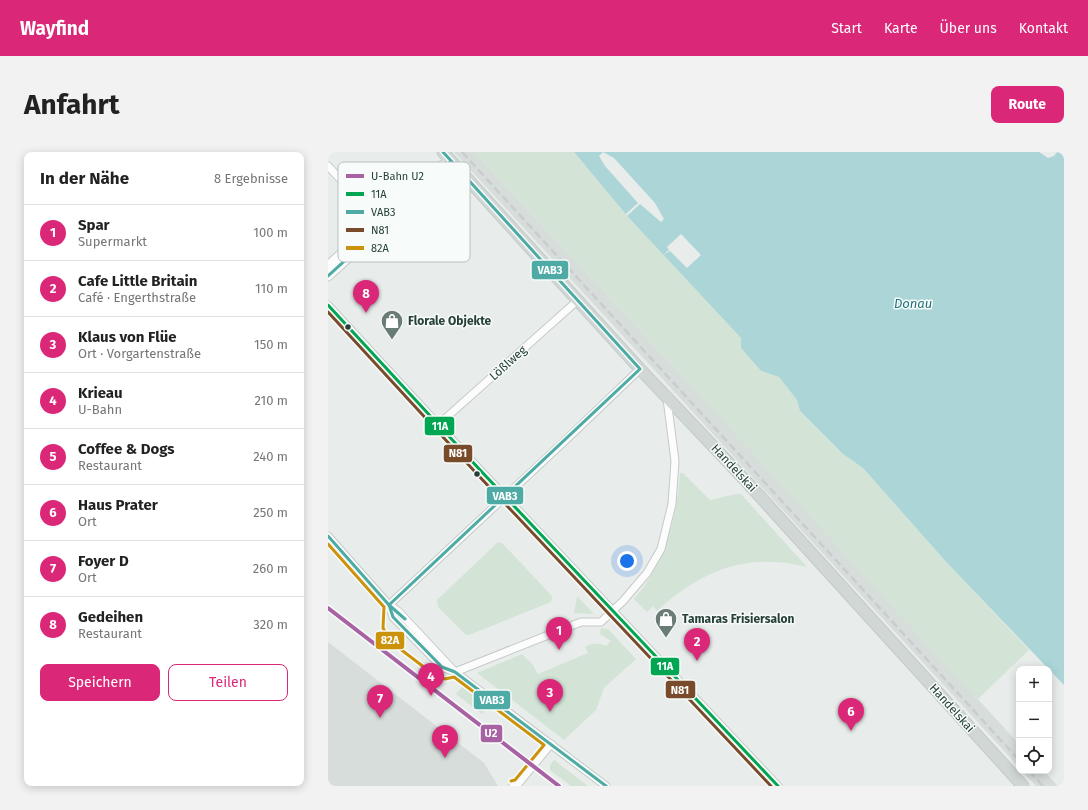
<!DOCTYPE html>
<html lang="de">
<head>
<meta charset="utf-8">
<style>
	body { margin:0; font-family:"Fira Sans",sans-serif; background:#f2f2f2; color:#222 }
	.controls { position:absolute; right:12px; bottom:12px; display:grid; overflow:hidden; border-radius:8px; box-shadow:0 2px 10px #0003 }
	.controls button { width:36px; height:36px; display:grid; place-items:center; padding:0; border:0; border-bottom:1px solid #e0e0e0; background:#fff; color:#222; font:20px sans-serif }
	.you { position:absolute; left:299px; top:409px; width:14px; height:14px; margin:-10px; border:3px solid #fff; border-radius:50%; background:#1a73e8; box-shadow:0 0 0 6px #1a73e833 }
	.badge { display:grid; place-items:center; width:26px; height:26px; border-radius:50%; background:#db2777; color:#fff; font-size:13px; font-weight:700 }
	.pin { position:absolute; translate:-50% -33px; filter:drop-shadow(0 1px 2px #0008) }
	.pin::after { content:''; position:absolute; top:21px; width:14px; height:12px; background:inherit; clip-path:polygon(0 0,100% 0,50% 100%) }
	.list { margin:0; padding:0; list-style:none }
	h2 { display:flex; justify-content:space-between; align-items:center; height:52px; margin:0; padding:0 16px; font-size:17px }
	h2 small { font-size:13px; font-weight:400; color:#767676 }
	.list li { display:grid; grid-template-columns:26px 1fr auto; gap:12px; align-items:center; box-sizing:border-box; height:56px; padding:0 16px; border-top:1px solid #e0e0e0 }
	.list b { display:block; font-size:15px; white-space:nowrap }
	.list p { margin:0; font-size:13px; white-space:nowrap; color:#767676 }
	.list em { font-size:13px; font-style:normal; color:#767676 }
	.actions { display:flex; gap:8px; padding:12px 16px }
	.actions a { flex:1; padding:9px 0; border:1px solid #db2777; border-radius:8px; text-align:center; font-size:14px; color:#db2777 }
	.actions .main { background:#db2777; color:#fff }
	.icon { flex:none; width:22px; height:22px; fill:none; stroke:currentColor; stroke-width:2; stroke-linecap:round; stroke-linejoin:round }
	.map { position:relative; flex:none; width:736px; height:634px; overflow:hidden; border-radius:8px }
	header { display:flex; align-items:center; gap:24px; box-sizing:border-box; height:56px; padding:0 20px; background:#db2777; color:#fff }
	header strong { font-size:19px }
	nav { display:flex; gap:22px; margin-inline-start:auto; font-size:14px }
	.intro { display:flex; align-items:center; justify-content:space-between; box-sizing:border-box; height:96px; padding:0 24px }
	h1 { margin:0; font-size:28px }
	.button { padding:10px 18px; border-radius:8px; background:#db2777; color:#fff; font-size:14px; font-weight:700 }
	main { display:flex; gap:24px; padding:0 24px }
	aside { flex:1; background:#fff; border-radius:8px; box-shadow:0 2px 10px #0003 }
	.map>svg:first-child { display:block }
	.built { fill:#d6ddda }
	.green { fill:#d3e4d7 }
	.water { fill:#acd5d8 }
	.pier { fill:#e8ecea }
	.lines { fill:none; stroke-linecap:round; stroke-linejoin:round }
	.street-casing { stroke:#c5c9c7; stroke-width:9 }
	.secondary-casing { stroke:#c4cac7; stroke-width:11 }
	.primary-casing { stroke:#c3cac8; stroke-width:13 }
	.street { stroke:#fcfcfc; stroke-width:7 }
	.secondary { stroke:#fcfcfc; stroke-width:9 }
	.primary { stroke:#d0d7d5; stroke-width:11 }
	.rail { stroke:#c9cdcb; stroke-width:2.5; stroke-dasharray:8 4; stroke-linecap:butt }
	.bus-1-casing { stroke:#f7fbf9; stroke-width:6 }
	.bus-2-casing { stroke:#f7fbf9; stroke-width:6 }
	.bus-3-casing { stroke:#f7fbf9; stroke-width:6 }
	.bus-4-casing { stroke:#f7fbf9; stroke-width:6 }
	.bus-1 { stroke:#00a651; stroke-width:3 }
	.bus-2 { stroke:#4daaa4; stroke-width:3 }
	.bus-3 { stroke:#7a4b2a; stroke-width:3 }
	.bus-4 { stroke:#cd920b; stroke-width:3 }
	.metro-1-casing { stroke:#f7fbf9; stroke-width:7 }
	.metro-1 { stroke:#a862a4; stroke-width:4 }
	.bus-dot { fill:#264037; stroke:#f7fbf9; stroke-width:1.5 }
	.labels { text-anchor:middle; stroke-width:3; stroke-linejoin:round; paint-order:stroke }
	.poi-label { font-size:12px; font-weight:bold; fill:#264037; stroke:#f7fbf9; text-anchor:start }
	.street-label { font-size:12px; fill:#264037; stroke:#f7fbf9 }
	.water-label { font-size:13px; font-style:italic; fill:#22727a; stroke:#f7fbf9 }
	.key { fill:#f7fbf9; stroke:#b8c3bf; stroke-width:1 }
	.key-label { font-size:11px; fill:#264037 }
	.line-badge { stroke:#f7fbf9; stroke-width:1.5 }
	.badge-label { font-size:11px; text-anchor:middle; font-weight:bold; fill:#fff }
</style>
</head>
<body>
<header>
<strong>Wayfind</strong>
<nav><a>Start</a><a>Karte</a><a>Über uns</a><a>Kontakt</a></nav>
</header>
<div class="intro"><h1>Anfahrt</h1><a class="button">Route</a></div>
<main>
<aside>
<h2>In der Nähe<small>8 Ergebnisse</small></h2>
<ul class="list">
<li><span class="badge">1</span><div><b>Spar</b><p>Supermarkt</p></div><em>100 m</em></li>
<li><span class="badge">2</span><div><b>Cafe Little Britain</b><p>Café · Engerthstraße</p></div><em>110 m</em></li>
<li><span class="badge">3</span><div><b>Klaus von Flüe</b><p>Ort · Vorgartenstraße</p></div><em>150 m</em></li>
<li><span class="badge">4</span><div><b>Krieau</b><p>U-Bahn</p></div><em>210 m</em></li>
<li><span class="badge">5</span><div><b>Coffee &amp; Dogs</b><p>Restaurant</p></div><em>240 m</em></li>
<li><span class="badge">6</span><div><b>Haus Prater</b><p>Ort</p></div><em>250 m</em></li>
<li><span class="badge">7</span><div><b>Foyer D</b><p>Ort</p></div><em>260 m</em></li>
<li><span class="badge">8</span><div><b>Gedeihen</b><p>Restaurant</p></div><em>320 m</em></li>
</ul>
<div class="actions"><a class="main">Speichern</a><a>Teilen</a></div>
</aside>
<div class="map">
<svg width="736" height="634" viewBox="0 0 736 634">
	<rect width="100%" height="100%" fill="#e8ecea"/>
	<g class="built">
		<path d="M126,0H146L350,219L691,592V615Z"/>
		<path d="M0,490L156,611L170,634H0Z"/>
		<path d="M694,619H716L730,634H708Z"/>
	</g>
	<g class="green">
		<path d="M146,0H246L301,66L413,186V196L433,219L451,225L469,248L472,259L515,302L535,316L620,412L701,498L649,548L350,219Z"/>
		<path d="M352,321H355L382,348L408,342H413L479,415C419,400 374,418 329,459L325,454L319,460L306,447C337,412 349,366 352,321Z"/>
		<path d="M170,390L174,391L224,444V447L223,450L141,483L137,482L110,455L109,448Z"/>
		<path d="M249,445H250L266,462L246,461Z"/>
		<path d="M273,476L280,477L308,507L276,536L268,558L236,588L149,521L194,502L205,513L210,522L260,501L257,495C265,491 270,490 278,494L283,489L272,482Z"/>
		<path d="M135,534L161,554L154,562L128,542Z"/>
		<path d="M226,608L260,634H243L222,618V613Z"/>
	</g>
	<path class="water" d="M246,0H711L720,6L726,4L729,0L736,1V533L620,412L535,316L515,302L472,259L469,248L451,225L433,219L413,196V186L301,66Z"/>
	<g class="pier">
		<path d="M275,0L286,6L327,51L336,67L333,70L312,52L299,64L298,62L310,51L277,14L271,4Z"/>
		<path d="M353,82L373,103L359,116L342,99L335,103L341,98L339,95Z"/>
	</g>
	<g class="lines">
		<g class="street-casing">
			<g id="street">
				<path d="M0,14L54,72"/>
				<path d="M0,153L153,319L450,634"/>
				<path d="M111,272L249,149"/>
				<path d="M0,384L61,453L70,459L127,520"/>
				<path d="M61,453L241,285L312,217"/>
				<path d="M61,453L65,465L114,515L127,520L278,634"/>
				<path d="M127,520L253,470H273L295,449L319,421L333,397L344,352L347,309L339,247"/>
				<path d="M185,634L190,632L223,592"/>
			</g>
		</g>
		<g class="secondary-casing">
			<g id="secondary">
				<path d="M0,114L109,16L120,11"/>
				<path d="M0,124L114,20L123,9"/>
			</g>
		</g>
		<g class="primary-casing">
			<path id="primary" d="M115,0L312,217L417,328L695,634"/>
		</g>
		<use href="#street" class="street"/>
		<use href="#secondary" class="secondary"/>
		<use href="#primary" class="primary"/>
		<g class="rail">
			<path d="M134,0L691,608"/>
			<path d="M701,619L715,634"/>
		</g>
		<g class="bus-1-casing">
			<path id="bus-1" d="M0,153L153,319L450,634"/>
		</g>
		<g class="bus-2-casing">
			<g id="bus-2">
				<path d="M0,124L114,20L123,9"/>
				<path d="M0,384L61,453L77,467"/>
				<path d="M61,453L312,217L115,0"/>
				<path d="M61,453L65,465L114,515L127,520L278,634"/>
			</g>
		</g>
		<g class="bus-3-casing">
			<path id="bus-3" d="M0,160L149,322L443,634"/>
		</g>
		<g class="bus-4-casing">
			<path id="bus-4" d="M0,392L56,455L55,476L63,490L105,522L117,527L126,525L216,593L187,628L183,629"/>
		</g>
		<use href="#bus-1" class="bus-1"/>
		<use href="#bus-2" class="bus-2"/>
		<use href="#bus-3" class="bus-3"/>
		<use href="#bus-4" class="bus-4"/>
		<g class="metro-1-casing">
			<path id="metro-1" d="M0,456L231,634"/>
		</g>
		<use href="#metro-1" class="metro-1"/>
	</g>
	<defs>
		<g id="shop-pin" transform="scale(1.15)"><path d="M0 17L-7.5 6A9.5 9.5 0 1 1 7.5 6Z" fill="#6a7c76" stroke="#f7fbf9"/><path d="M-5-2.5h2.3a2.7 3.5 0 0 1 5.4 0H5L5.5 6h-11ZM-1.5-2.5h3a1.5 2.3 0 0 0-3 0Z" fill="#fff"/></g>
	</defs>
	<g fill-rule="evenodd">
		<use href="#shop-pin" x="64" y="169"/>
		<use href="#shop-pin" x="338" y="467"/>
	</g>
	<g class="bus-dot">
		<circle cx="20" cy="175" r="3.5"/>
		<circle cx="149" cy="322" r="3.5"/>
	</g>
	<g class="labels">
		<g class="poi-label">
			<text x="80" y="173">Florale Objekte</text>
			<text x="354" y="471">Tamaras Frisiersalon</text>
		</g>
		<g class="street-label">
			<text transform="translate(180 211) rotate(-42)" y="4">Lößlweg</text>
			<text transform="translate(406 316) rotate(47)" y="4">Handelskai</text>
			<text transform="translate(624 556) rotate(48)" y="4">Handelskai</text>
		</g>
		<g class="water-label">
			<text x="585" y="156">Donau</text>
		</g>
	</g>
	<rect x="10" y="10" width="132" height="100" rx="6" class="key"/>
	<rect x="18" y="22" width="18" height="4" fill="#a862a4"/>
	<rect x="18" y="40" width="18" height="4" fill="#00a651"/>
	<rect x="18" y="58" width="18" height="4" fill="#4daaa4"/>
	<rect x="18" y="76" width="18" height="4" fill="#7a4b2a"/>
	<rect x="18" y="94" width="18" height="4" fill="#cd920b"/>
	<g class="key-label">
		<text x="43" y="28">U-Bahn U2</text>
		<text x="43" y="46">11A</text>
		<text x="43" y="64">VAB3</text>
		<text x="43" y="82">N81</text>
		<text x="43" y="100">82A</text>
	</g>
	<g class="line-badge">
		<rect x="203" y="108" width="38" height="20" rx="4" fill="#4daaa4"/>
		<rect x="96" y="264" width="31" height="20" rx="4" fill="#00a651"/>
		<rect x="115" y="292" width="30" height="19" rx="4" fill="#7a4b2a"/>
		<rect x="158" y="334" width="38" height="19" rx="4" fill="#4daaa4"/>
		<rect x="47" y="479" width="30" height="19" rx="4" fill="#cd920b"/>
		<rect x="322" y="505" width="30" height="19" rx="4" fill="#00a651"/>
		<rect x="337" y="528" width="31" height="19" rx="4" fill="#7a4b2a"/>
		<rect x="145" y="538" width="38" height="20" rx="4" fill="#4daaa4"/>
		<rect x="152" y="572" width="23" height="19" rx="4" fill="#a862a4"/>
	</g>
	<g class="badge-label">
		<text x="222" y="122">VAB3</text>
		<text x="112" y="278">11A</text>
		<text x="130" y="305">N81</text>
		<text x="177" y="348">VAB3</text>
		<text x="62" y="492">82A</text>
		<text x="337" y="518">11A</text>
		<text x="352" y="542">N81</text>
		<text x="164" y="552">VAB3</text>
		<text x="163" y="585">U2</text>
	</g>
</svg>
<div class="controls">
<button>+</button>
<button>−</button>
<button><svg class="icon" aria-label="locate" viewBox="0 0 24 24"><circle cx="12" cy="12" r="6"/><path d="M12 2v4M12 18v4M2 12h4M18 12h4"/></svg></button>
</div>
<div class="you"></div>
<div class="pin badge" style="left:231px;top:498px">1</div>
<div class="pin badge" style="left:369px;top:509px">2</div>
<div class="pin badge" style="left:222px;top:560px">3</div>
<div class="pin badge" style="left:103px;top:544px">4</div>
<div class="pin badge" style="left:117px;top:606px">5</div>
<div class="pin badge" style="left:523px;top:579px">6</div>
<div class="pin badge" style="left:52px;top:566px">7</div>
<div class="pin badge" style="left:38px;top:161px">8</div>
</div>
</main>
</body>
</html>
